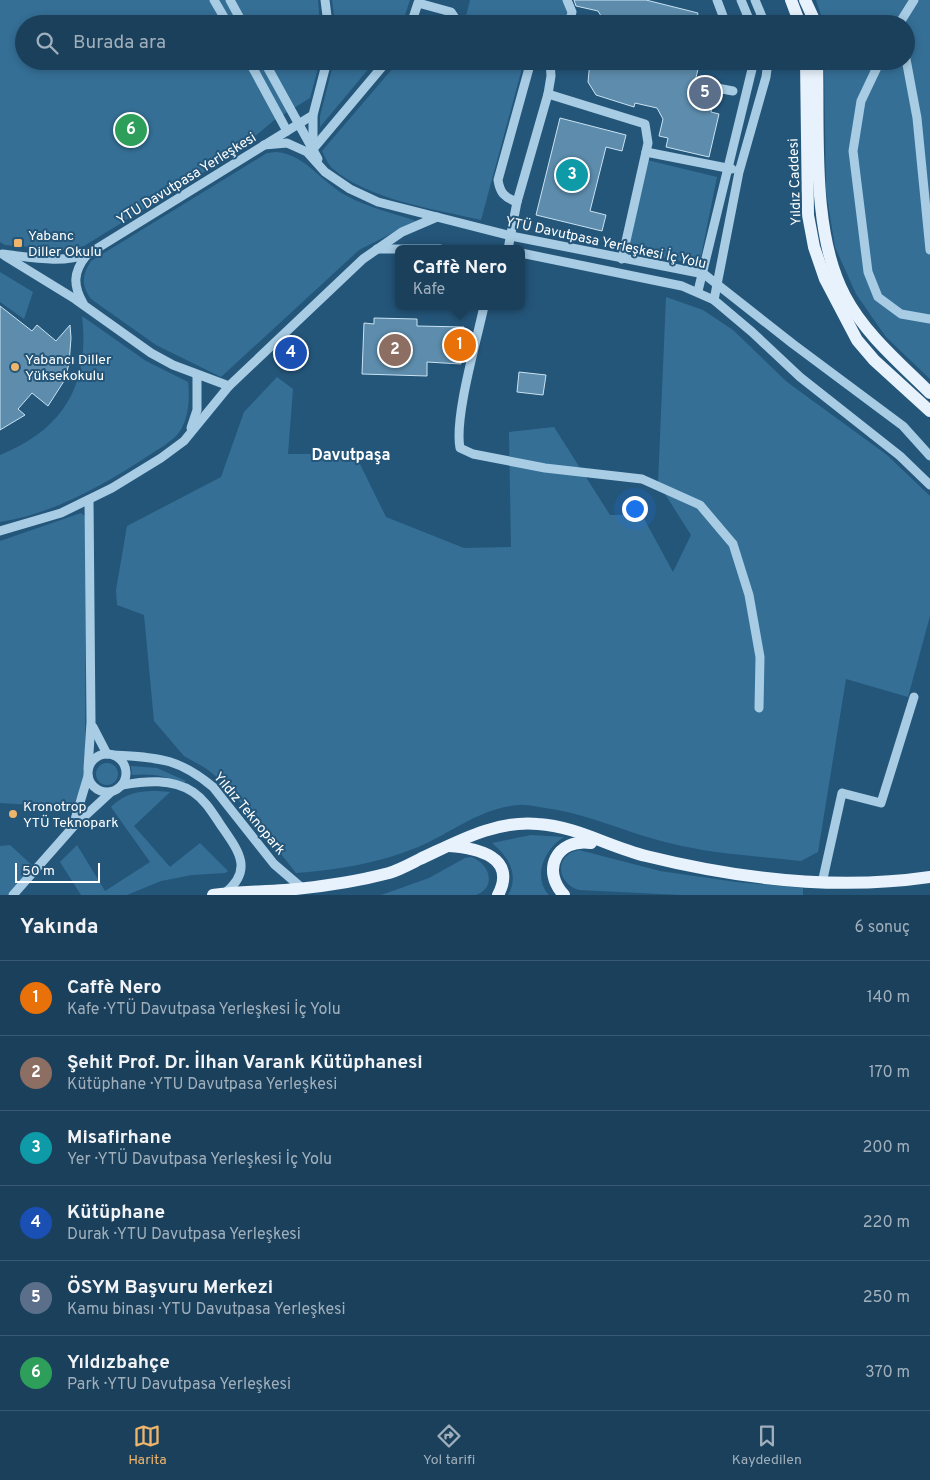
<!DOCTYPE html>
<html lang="tr">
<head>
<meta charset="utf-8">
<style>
	body { margin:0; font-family:Overpass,sans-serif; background:#284b65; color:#f1f3f6 }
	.scale { position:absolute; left:15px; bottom:12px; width:85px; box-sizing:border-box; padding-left:5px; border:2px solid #fff; border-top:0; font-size:14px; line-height:18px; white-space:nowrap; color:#fff; -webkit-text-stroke:4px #24567a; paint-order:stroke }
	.you { position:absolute; left:634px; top:508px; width:18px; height:18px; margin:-12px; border:4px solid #fff; border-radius:50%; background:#1a73e8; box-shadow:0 0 0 8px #1a73e833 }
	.badge { display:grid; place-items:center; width:32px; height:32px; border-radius:50%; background:#eeb56b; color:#fff; font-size:16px; font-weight:700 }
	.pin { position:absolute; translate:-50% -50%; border:2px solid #fff; box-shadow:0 1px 5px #0006 }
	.popup { position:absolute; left:395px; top:245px; width:130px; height:65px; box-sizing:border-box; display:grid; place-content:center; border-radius:8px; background:#1b405c; filter:drop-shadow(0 1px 4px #0005); font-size:16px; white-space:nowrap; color:#a0afbb }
	.popup b { font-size:19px; color:#f1f3f6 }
	.popup::after { content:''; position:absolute; left:50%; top:100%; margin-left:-10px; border:10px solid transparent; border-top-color:#1b405c }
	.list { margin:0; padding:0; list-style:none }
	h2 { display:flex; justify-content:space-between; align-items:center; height:65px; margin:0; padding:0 20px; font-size:21px }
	h2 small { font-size:16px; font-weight:400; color:#a0afbb }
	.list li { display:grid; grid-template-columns:32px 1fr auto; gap:15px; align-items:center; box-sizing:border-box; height:75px; padding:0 20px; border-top:1px solid #395972 }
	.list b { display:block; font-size:19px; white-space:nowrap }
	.list p { margin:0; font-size:16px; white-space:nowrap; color:#a0afbb }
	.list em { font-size:16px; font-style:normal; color:#a0afbb }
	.icon { flex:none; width:28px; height:28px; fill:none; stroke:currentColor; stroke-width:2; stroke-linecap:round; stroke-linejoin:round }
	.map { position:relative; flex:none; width:930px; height:895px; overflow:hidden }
	.search { position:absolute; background:#1b405c; box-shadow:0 2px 8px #0003; left:15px; right:15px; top:15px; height:55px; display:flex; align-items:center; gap:12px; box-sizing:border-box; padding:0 18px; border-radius:28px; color:#a0afbb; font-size:19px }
	.sheet { height:515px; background:#1b405c }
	nav { display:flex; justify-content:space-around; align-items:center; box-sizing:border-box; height:70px; border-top:1px solid #395972; background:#1b405c; font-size:14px; color:#a0afbb }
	nav a { display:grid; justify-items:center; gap:2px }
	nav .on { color:#eeb56b }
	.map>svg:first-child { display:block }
	.green { fill:#356f96 }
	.building { fill:#5d8cac; stroke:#cae3f3 }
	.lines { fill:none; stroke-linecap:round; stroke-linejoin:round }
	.minor { stroke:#a7cce4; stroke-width:9 }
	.major { stroke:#e7f2fc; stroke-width:12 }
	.poi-dot { fill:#eeb56b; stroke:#24567a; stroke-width:2 }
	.labels { text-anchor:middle; stroke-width:4; stroke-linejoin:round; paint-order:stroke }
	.street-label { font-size:14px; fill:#fff; stroke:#24567a }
	.poi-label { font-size:14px; fill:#fff; stroke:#24567a; text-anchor:start }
	.quarter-label { font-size:16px; font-weight:bold; fill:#fff; stroke:#24567a }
</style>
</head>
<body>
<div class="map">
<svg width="930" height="895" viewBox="0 0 930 895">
	<rect width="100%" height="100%" fill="#24567a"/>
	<g class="green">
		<path d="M0,0H318L320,24H24V61H320L310,98L273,121L238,151L84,246L64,250L5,245L0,242Z"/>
		<path d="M332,0H410L402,24H335Z"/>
		<path d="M470,0H565L570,13L567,24H464Z"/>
		<path d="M816,0H930V379L886,337L856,294L835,247L826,191L824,61H906V24H824Z"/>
		<path d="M334,61H375L320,127V116Z"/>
		<path d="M399,61H524L481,220C435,209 368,200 332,168C328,164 325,157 322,151Z"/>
		<path d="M277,152C306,155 322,183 347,196C369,208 393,213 416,221L359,250L221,377L156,345L91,299C81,285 82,275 91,261L267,153Z"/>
		<path d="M647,160L717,177L701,256L697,262L691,263L629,251Z"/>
		<path d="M0,272L33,292L24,319L0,302Z"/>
		<path d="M666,297L703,310L733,330L787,382L887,455L930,496V616L908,697L846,679L818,852L801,861C758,856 712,854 669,843C627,833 589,814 545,808C537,807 527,804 519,805C480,808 452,833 418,847C380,863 336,870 296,873L227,786L207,769L184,756L154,721L144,615L117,605L116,590L127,526L221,477L244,412L277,377L293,389L288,454H355L386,517L464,548L511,547L509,432L554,427L610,515H642L673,572L691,535L658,483Z"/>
		<path d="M82,316L146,361L188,382C190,398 189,423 176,436C168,444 155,451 145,458C102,486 52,514 0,522V455C64,429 90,384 82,316Z"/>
		<path d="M81,513L86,517L85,777L71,812L49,806L0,803V541Z"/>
		<circle cx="107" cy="774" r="11"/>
		<path d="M131,766L157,768L186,781L184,783C165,776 152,773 132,775Z"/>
		<path d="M158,791L170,792L134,826L170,867L200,843L228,871L225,873L192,875L161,881L127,895H81L60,862L77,845L105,891L150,862L111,807C126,793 138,791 158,791Z"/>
		<path d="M531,835L564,837C545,848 532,877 549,895H508C520,875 508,856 492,843Z"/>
		<path d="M10,845L34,867L8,895H0V846Z"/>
		<path d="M579,850L660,871L736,882L803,888V895H681L579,890C556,883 554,855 579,850Z"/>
		<path d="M471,857C489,863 498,887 476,895H381L429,878L465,858Z"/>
	</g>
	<g class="building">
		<path d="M574,0H646L698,13L696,24H606L598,11L576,6Z"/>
		<path d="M590,61H700L691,98L713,103L711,112L719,114L709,157L666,147L668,138L659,136L663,119L657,108L635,103L634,107L596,95L588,82Z"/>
		<path d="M560,118L626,135L622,151L606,147L590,211L606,215L602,231L536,215Z"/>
		<path d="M0,306L32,331L37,325L56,341L70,325L71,338L69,364L64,381L48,406L32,393L18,409L25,415L0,430Z"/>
		<path d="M374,318L417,319V326L464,327L461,364L427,362V376L362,374L364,323L374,324Z"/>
		<path d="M519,372L546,375L543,395L517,392Z"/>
	</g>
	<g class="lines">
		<g class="minor">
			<path d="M214,0L228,24"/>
			<path d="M230,0L243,24"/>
			<path d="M325,0L328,24"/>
			<path d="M567,0L572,12L569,24"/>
			<path d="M717,0L726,24"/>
			<path d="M741,0L751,24"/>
			<path d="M755,0L765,24"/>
			<path d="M411,24L418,3L451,12L455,18V24"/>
			<path d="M899,24L914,0"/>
			<path d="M906,59L917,118L930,250"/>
			<path d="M249,61L287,131"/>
			<path d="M264,61L318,159"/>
			<path d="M880,61L861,101L853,151L868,272L878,297L901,314L930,319"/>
			<path d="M701,85L733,91"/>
			<path d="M548,94L645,124L648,143L622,259"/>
			<path d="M264,145L287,143L307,152L325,172L350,189L378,202L511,236L704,274L793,344L903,426L930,456"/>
			<path d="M313,149L387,61"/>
			<path d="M313,149V115L327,61"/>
			<path d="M646,152L732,169"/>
			<path d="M517,202C504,197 500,193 498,180L531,61"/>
			<path d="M377,249H440"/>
			<path d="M508,249L517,202L548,94L551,76L550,61"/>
			<path d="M521,253L682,286L714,300L752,332L800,377L900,456L930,485"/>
			<path d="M2,254C30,257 61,264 88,254L313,115"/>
			<path d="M5,256L75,299L151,353L173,365L229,386"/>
			<path d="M698,291L754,61"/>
			<path d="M714,300L739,172L766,77L768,61"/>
			<path d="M83,303C73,286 73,272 86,256"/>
			<path d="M484,306C477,340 454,417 460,448L473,454L545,468L642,479L700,505L733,544L749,595L760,657L759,708"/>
			<path d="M191,428L197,410V375"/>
			<path d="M0,531L61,513L112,488L161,458L184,441L229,386L363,259L402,232L437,217"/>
			<path d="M93,727L107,754"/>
			<circle cx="107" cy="773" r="19"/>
			<path d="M113,755C158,758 177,757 213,787L274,864L302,888"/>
			<path d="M88,769L91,722L89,500"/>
			<path d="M122,785C145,781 172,778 193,792C205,800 212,812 220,824C237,849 255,869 225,893"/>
			<path d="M73,826L88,776"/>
			<path d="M822,883L842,793L881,803L914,697"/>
			<path d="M13,895L73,827L111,792"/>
		</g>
		<g class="major">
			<path d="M791,0L800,24"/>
			<path d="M805,0L816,24"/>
			<path d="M806,61L808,215L814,247L825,279L857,340L874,360L930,411"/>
			<path d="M817,61C819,132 811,233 845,296C865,334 900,363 930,393"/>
			<path d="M449,846C477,848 518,857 498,895"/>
			<path d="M213,895C237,891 261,892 285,890C320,887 355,882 389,873C399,870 410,864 420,859C457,842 495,820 538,824C575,826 610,847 646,856C739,879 835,891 930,877"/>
			<path d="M564,895C541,871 556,838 591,843"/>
		</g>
	</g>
	<g class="poi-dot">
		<rect x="13" y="238" width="10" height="10" rx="2.5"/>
		<circle cx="15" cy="367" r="5"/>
		<circle cx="13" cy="814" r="5"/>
	</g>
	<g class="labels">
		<g class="street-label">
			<text transform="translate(186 178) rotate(-32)" y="5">YTU Davutpasa Yerleşkesi</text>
			<text transform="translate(794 182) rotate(-92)" y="5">Yıldız Caddesi</text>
			<text transform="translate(606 242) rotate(12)" y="5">YTÜ Davutpasa Yerleşkesi İç Yolu</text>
			<text transform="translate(250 813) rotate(50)" y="5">Yıldız Teknopark</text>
		</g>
		<g class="poi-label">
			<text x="28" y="240">Yabanc<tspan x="28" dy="16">Diller Okulu</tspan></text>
			<text x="25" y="364">Yabancı Diller<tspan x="25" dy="16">Yüksekokulu</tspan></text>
			<text x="23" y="811">Kronotrop<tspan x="23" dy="16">YTÜ Teknopark</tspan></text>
		</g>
		<g class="quarter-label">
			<text x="351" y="460">Davutpaşa</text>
		</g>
	</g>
</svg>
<div class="scale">50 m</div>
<div class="you"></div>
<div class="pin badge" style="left:460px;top:345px;background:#e8710a">1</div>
<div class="popup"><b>Caffè Nero</b>Kafe</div>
<div class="pin badge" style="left:395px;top:350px;background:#8d6e63">2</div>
<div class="pin badge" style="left:572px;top:175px;background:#0f9aa8">3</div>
<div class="pin badge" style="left:291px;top:353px;background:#1a4fb4">4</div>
<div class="pin badge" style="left:705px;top:93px;background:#5c6f8a">5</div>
<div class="pin badge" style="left:131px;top:130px;background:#2e9e5b">6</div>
<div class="search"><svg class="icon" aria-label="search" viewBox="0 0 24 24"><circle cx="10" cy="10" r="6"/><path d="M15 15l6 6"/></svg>Burada ara</div>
</div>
<section class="sheet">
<h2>Yakında<small>6 sonuç</small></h2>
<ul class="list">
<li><span class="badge" style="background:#e8710a">1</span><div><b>Caffè Nero</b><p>Kafe · YTÜ Davutpasa Yerleşkesi İç Yolu</p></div><em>140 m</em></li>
<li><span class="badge" style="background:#8d6e63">2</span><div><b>Şehit Prof. Dr. İlhan Varank Kütüphanesi</b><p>Kütüphane · YTU Davutpasa Yerleşkesi</p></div><em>170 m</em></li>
<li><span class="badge" style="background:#0f9aa8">3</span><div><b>Misafirhane</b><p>Yer · YTÜ Davutpasa Yerleşkesi İç Yolu</p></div><em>200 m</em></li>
<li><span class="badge" style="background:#1a4fb4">4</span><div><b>Kütüphane</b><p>Durak · YTU Davutpasa Yerleşkesi</p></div><em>220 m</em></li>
<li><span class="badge" style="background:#5c6f8a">5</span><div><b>ÖSYM Başvuru Merkezi</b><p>Kamu binası · YTU Davutpasa Yerleşkesi</p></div><em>250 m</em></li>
<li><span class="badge" style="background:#2e9e5b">6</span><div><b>Yıldızbahçe</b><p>Park · YTU Davutpasa Yerleşkesi</p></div><em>370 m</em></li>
</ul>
</section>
<nav>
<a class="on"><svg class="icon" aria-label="map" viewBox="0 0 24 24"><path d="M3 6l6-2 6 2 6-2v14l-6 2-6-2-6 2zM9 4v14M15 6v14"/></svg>Harita</a>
<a><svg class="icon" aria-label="directions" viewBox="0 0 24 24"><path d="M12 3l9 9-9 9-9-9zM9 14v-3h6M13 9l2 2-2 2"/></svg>Yol tarifi</a>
<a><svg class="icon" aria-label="saved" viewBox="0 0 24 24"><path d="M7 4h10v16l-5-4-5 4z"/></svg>Kaydedilen</a>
</nav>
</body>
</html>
